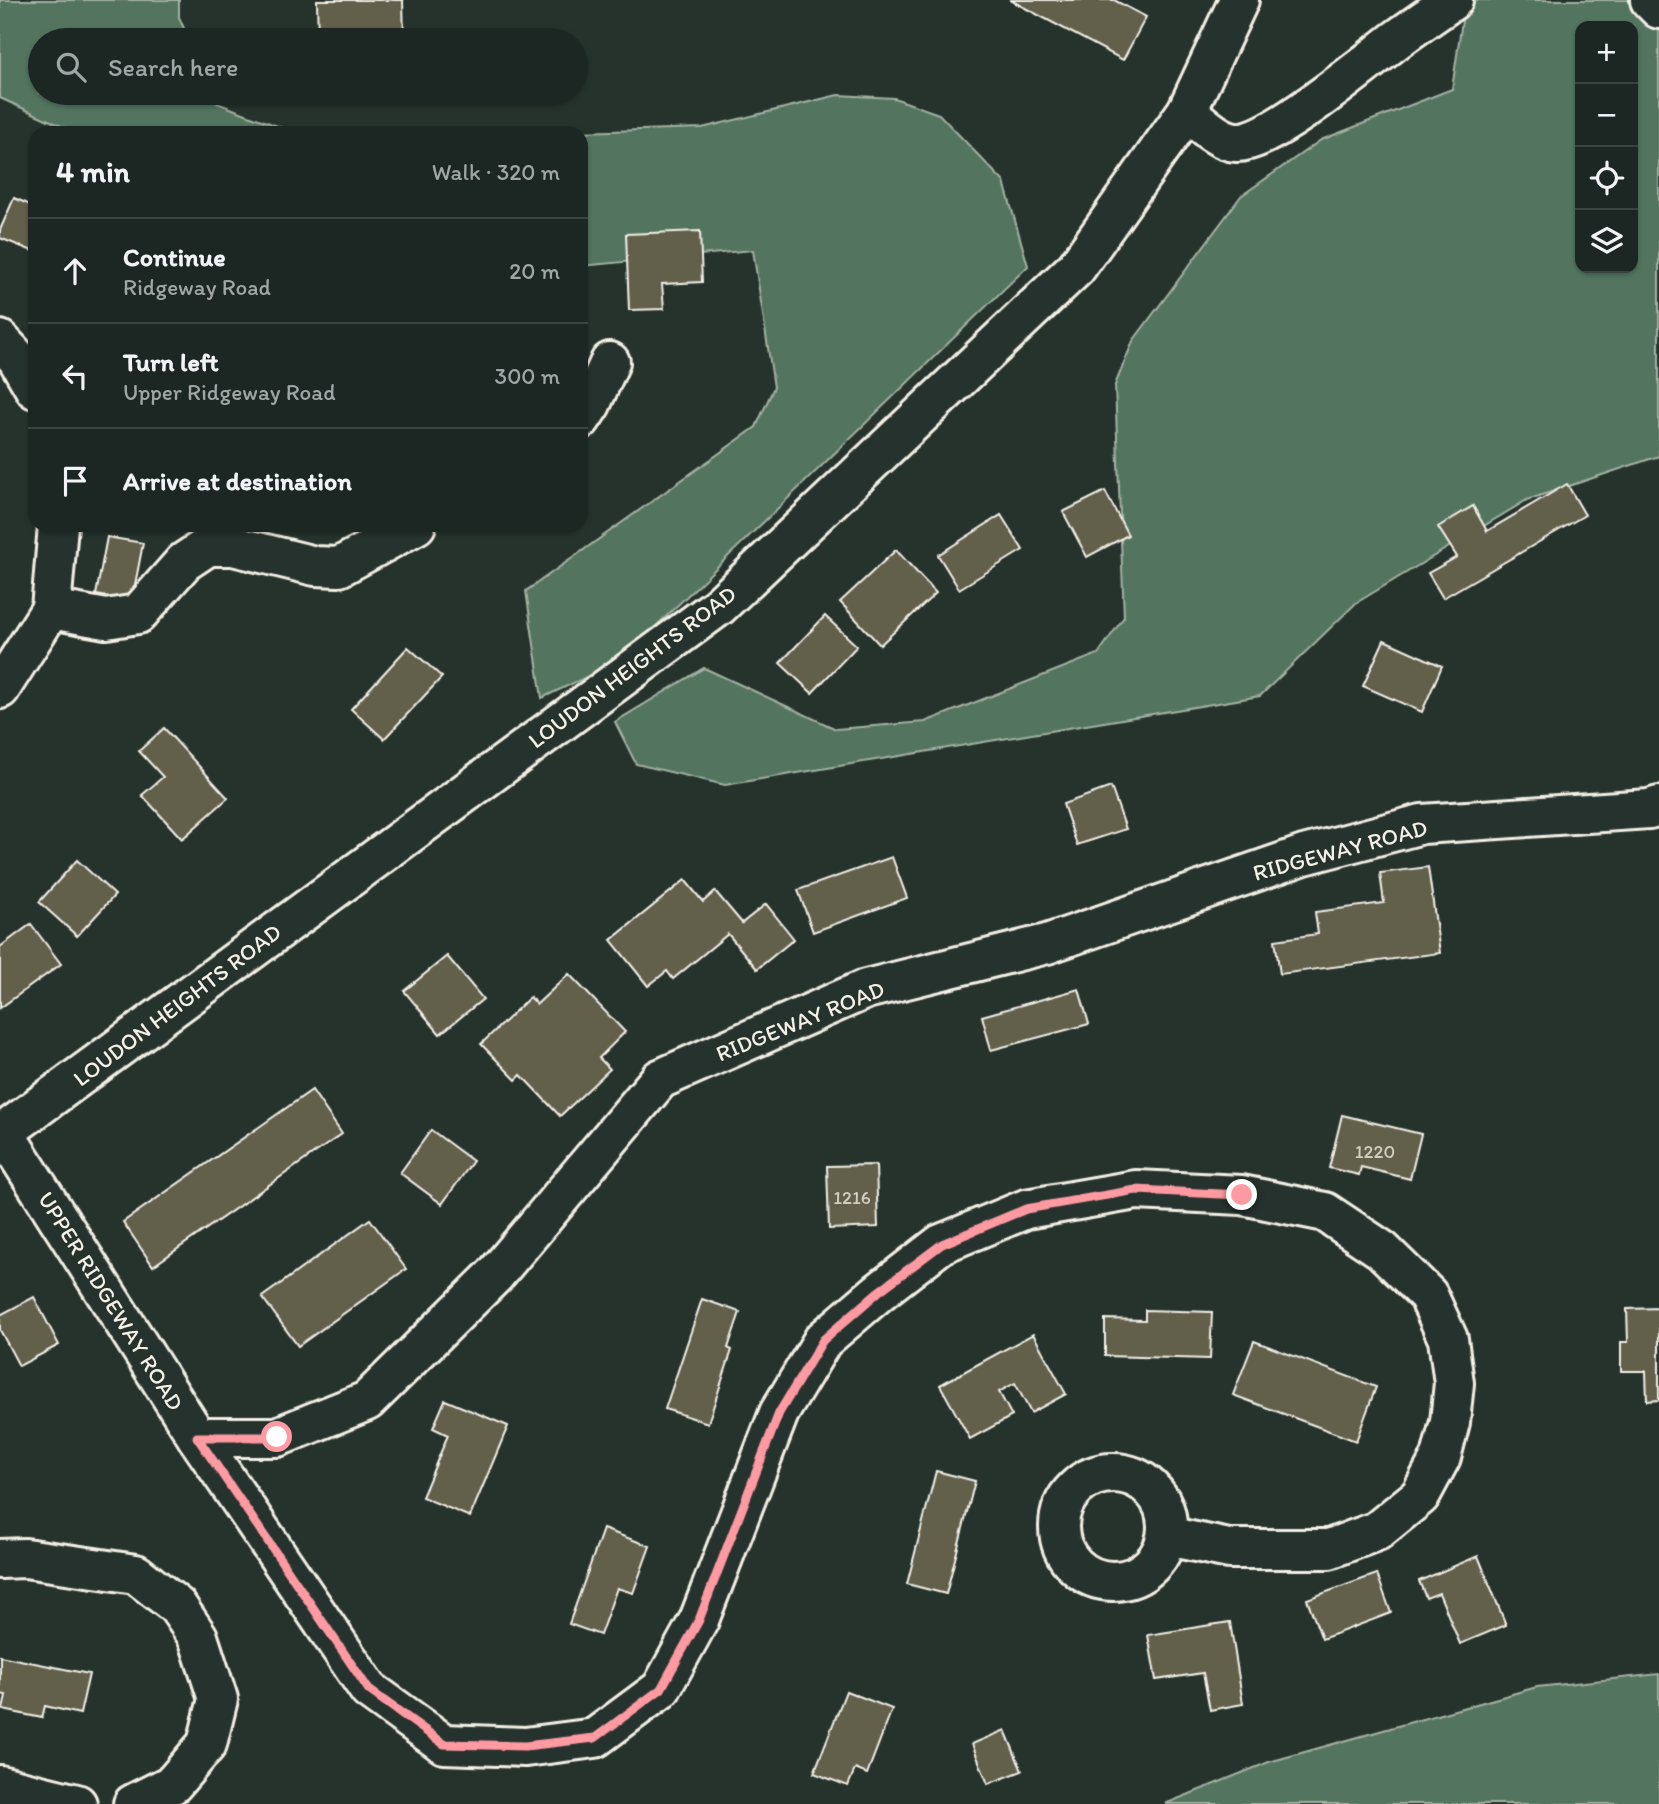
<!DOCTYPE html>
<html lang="en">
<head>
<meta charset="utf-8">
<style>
	body { margin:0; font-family:Itim,sans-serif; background:#252e2a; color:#f1f3f6 }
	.controls { position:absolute; right:21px; top:21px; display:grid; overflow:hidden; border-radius:14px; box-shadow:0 2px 5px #0004 }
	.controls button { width:63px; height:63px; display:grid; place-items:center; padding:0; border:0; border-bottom:2px solid #3a4340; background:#1c2622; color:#f1f3f6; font:35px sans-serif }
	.stop { position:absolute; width:21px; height:21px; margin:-16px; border:5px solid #ff9aa2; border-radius:50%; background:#fff }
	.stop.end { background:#ff9aa2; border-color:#fff; box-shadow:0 2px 7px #0008 }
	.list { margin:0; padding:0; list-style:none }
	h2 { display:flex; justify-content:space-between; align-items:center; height:91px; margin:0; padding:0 28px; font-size:30px }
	h2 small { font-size:23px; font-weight:400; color:#a0a5a5 }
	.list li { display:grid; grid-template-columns:46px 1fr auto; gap:21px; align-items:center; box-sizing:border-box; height:105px; padding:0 28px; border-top:2px solid #3a4340 }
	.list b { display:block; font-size:26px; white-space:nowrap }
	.list p { margin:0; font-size:23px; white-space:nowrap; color:#a0a5a5 }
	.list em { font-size:23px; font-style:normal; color:#a0a5a5 }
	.icon { flex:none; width:38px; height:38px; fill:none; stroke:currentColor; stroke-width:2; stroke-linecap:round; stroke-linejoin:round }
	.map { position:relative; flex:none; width:1659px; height:1804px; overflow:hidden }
	.search { position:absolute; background:#1c2622; box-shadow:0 2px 5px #0004; left:28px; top:28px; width:560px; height:77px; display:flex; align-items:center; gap:18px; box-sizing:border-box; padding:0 24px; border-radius:38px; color:#a0a5a5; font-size:26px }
	.panel { position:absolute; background:#1c2622; box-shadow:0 2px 5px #0004; left:28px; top:126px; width:560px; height:406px; border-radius:21px }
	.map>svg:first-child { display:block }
	.green { fill:#53745e; stroke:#a4b2a3; stroke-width:2; fill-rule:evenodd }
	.building { fill:#62604c; stroke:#f4f1e8; stroke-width:2 }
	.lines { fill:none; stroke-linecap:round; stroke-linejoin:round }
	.street-casing { stroke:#f4f1e8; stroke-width:44 }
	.secondary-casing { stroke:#f4f1e8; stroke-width:44 }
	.street { stroke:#26332d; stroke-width:38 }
	.secondary { stroke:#26332d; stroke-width:38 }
	.route { stroke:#ff9aa2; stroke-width:9 }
	.labels { text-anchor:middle; stroke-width:5; stroke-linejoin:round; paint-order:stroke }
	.number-label { font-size:19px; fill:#d0cdc1 }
	.street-label { font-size:23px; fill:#f4f1e8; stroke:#26332d }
</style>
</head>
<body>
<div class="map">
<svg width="1659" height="1804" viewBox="0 0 1659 1804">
	<rect width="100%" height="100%" fill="#26332d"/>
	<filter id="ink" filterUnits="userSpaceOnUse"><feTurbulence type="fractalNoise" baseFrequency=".0143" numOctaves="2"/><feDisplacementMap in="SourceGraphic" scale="14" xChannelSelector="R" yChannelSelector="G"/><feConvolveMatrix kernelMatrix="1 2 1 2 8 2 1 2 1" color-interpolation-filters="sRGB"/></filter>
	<g filter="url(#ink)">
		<g class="green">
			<path d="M0,0H179V17L189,40H40V93H212L217,103L296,133H77L0,98Z"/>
			<path d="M1465,0H1659V456L1527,500L1356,603L1260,696L725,785L636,764L615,722L704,668L836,729L925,722L1098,654L1124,617L1115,385L1133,341L1241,196L1321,140L1452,89ZM1580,26H1633V268H1580Z"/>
			<path d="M838,95L894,98L939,114L1004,182L1028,266L620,661L542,698L526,591L756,427L774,387L753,250L581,266V133H549L702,128Z"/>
			<path d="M1659,1674V1804H1165L1269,1762L1537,1687Z"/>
		</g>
		<g class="building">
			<path d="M317,0H403L404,40H318Z"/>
			<path d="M1010,0H1114L1146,17L1123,60Z"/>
			<path d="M14,198L35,207V252L0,238V230Z"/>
			<path d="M700,231L702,282L662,284L664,309L629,310L626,234Z"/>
			<path d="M1567,484L1585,515L1443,598L1428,573L1457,557L1438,527L1473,506L1487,531Z"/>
			<path d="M1105,491L1128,535L1087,557L1063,512Z"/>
			<path d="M1001,515L1023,550L959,589L938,555Z"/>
			<path d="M107,537L143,543L132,601L96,595Z"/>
			<path d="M896,550L936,593L880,645L840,602Z"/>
			<path d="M825,616L857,646L812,693L780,663Z"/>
			<path d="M1384,640L1442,666L1422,712L1363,686Z"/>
			<path d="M408,647L442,677L384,739L351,709Z"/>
			<path d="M164,728L228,798L182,839L142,795L163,777L139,751Z"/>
			<path d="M1111,787L1126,829L1077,845L1063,804Z"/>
			<path d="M892,857L907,898L813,932L798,890Z"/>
			<path d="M77,860L115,895L77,936L39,902Z"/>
			<path d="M1428,867L1440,953L1280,974L1275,940L1318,934L1315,912L1384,903L1380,873Z"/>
			<path d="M685,880L703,902L715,891L742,923L766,904L794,939L757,969L728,934L673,979L667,971L648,986L611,940Z"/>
			<path d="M31,924L61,964L0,1008V947Z"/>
			<path d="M447,956L483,999L440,1034L404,991Z"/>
			<path d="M569,974L625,1032L599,1058L610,1069L560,1116L521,1075L516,1080L481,1044L530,997L537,1004Z"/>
			<path d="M1079,989L1089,1024L991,1050L982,1016Z"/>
			<path d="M312,1090L342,1134L153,1266L123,1222Z"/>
			<path d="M1342,1115L1421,1134L1410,1179L1361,1167L1359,1175L1329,1168Z"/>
			<path d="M431,1130L473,1161L442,1204L400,1173Z"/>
			<path d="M876,1165L878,1227L829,1229L827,1166Z"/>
			<path d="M370,1219L406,1269L298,1346L262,1297Z"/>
			<path d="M34,1297L59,1345L19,1366L0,1330V1315Z"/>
			<path d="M702,1299L740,1312L728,1348L732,1350L708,1423L665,1409Z"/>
			<path d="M1659,1308V1400L1647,1401L1646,1371H1621V1342H1628L1627,1309Z"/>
			<path d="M1145,1310L1212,1312L1210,1359L1105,1356V1319L1145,1320Z"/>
			<path d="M1033,1334L1066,1394L1031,1413L1015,1383L999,1392L1012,1416L970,1439L940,1385Z"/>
			<path d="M1254,1341L1376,1387L1356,1441L1233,1395Z"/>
			<path d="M445,1400L508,1426L470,1517L422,1497L448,1435L433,1428Z"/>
			<path d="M936,1471L975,1481L946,1594L907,1584Z"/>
			<path d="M603,1529L650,1546L633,1593L617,1588L600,1635L569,1624Z"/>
			<path d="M1478,1556L1506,1625L1460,1644L1439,1593L1426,1598L1419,1581Z"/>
			<path d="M1377,1574L1391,1613L1322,1639L1307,1599Z"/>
			<path d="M1230,1622L1243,1704L1210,1710L1203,1673L1156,1680L1148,1635Z"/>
			<path d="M0,1656L89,1674L80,1714L45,1706L42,1718L3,1710L6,1695L0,1694Z"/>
			<path d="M846,1691L892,1709L867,1774L855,1769L848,1786L814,1773Z"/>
			<path d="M1005,1730L1022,1771L988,1784L972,1744Z"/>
		</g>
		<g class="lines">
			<g class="street-casing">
				<g id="street">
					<path d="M1650,0L1659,9"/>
					<path d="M1187,111C1200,122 1218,141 1236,142C1269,145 1367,62 1396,40C1415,26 1434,13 1453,0"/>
					<path d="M0,340L17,358L35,389"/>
					<path d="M581,419L591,404L610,362"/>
					<path d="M51,609L106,619L138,614L184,562L208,546H233L315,566L339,567L416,525"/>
					<path d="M0,689L51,609L58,525"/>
					<path d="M4,1133L197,1437L369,1690L444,1744L525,1747L595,1738L661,1689L699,1620L779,1413L823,1340L879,1292L941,1244L1026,1209L1136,1190L1242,1195L1325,1212L1382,1250L1428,1295L1448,1339L1454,1383L1450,1422L1441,1457L1420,1496L1377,1531L1329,1549H1229L1167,1536"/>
					<path d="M197,1437H277L367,1401L495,1275L660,1079L866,989L1047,944L1304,855L1422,824L1649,809L1659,806"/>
					<circle cx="1113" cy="1527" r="54"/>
					<path d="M0,1785L77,1804"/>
				</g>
			</g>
			<g class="secondary-casing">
				<g id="secondary">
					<path d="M0,1135L719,606L1076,268L1187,111L1239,0"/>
					<path d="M0,1559L25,1558L136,1574L177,1606L198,1637L218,1699L207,1744L173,1784L133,1804"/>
				</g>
			</g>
			<use href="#street" class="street"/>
			<use href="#secondary" class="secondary"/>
		</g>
	</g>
	<g class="lines" filter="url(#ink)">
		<path class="route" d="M277,1437H197L369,1690L444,1744L525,1746L595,1738L661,1689L699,1620L779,1413L823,1340L878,1292L942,1244L1026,1209L1136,1190L1242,1195"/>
	</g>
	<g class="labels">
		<g class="number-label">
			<text x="1375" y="1158">1220</text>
			<text x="852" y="1204">1216</text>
		</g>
		<g class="street-label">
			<text transform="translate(632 667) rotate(-37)" y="8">LOUDON HEIGHTS ROAD</text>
			<text transform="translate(1340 850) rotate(-15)" y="8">RIDGEWAY ROAD</text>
			<text transform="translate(177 1005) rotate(-37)" y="8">LOUDON HEIGHTS ROAD</text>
			<text transform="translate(800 1021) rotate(-22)" y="8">RIDGEWAY ROAD</text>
			<text transform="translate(111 1301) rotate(58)" y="8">UPPER RIDGEWAY ROAD</text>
		</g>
	</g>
</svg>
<div class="controls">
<button>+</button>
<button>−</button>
<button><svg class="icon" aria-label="locate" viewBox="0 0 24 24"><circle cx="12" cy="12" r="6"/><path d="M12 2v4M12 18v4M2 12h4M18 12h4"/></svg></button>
<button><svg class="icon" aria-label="layers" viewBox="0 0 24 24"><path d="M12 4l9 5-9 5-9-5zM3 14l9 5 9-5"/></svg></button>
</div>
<div class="stop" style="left:277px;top:1437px"></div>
<div class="stop end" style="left:1242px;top:1195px"></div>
<div class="search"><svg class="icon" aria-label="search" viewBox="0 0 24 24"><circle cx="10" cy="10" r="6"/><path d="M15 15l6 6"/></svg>Search here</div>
<section class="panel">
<h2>4 min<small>Walk · 320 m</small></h2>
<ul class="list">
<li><svg class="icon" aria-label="ahead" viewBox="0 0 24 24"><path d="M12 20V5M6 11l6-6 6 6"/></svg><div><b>Continue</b><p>Ridgeway Road</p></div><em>20 m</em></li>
<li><svg class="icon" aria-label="left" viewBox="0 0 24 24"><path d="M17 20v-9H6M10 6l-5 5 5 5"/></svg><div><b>Turn left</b><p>Upper Ridgeway Road</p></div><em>300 m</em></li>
<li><svg class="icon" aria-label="arrive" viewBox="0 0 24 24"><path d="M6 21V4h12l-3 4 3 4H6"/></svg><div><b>Arrive at destination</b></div></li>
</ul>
</section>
</div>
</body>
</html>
